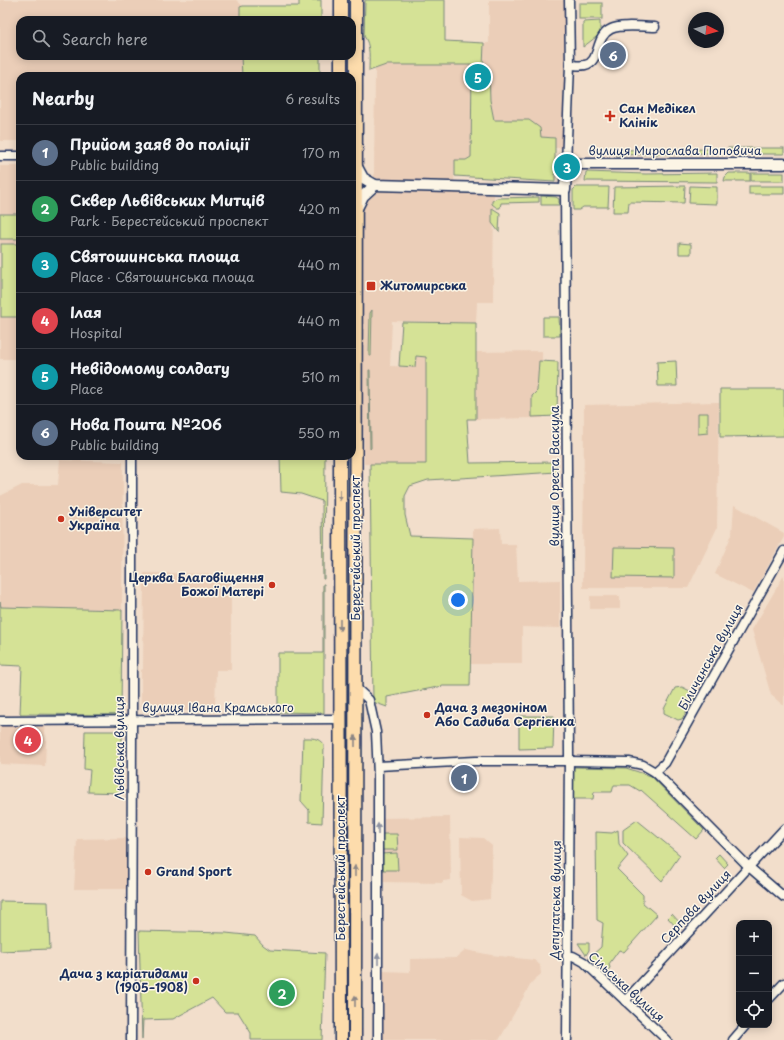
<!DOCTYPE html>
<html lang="en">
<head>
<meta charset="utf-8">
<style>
	body { margin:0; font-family:"Playpen Sans",sans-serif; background:#242831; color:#f1f3f6 }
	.controls { position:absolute; right:12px; bottom:12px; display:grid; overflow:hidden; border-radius:8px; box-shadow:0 2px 10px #0003 }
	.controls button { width:36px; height:36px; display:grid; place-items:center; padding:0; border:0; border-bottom:1px solid #363941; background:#171b24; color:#f1f3f6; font:20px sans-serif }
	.compass { position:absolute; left:688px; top:12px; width:36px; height:36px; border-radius:50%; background:#171b24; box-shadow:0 2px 10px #0003; rotate:96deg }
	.you { position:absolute; left:458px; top:600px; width:14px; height:14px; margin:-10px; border:3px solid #fff; border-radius:50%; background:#1a73e8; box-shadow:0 0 0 6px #1a73e833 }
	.badge { display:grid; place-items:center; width:26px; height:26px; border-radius:50%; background:#0b8043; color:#fff; font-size:13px; font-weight:700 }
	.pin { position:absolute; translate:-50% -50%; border:2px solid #fff; box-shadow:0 1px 4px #0006 }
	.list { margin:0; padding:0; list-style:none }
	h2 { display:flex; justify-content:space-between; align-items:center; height:52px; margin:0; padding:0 16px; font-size:17px }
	h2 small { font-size:13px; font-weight:400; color:#9ea1a6 }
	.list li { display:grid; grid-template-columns:26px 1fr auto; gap:12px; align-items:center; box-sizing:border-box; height:56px; padding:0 16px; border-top:1px solid #363941 }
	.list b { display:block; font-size:15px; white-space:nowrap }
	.list p { margin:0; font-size:13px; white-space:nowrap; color:#9ea1a6 }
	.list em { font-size:13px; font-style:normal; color:#9ea1a6 }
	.icon { flex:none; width:22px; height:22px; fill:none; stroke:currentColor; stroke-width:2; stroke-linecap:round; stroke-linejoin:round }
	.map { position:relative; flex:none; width:784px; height:1040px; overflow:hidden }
	.search { position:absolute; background:#171b24; box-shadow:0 2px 10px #0003; left:16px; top:16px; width:340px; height:44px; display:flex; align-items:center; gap:10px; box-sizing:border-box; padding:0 14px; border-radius:12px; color:#9ea1a6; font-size:15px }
	.panel { position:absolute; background:#171b24; box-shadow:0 2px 10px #0003; left:16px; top:72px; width:340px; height:388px; border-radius:12px }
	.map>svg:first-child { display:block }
	.built { fill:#ebceb8 }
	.green { fill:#d5e296; stroke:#78887a }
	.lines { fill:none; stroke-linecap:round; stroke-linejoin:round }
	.minor-casing { stroke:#1b2f5e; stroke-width:11 }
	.tertiary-casing { stroke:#1b2f5e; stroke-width:13 }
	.primary-casing { stroke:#1b2f5e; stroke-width:15 }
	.minor { stroke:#fcf5e5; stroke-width:8 }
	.tertiary { stroke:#fcf5e5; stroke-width:10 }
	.primary { stroke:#fddcac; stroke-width:12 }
	.oneway { fill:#8c8685 }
	.oneway2 { fill:#8c92a2 }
	.poi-dot { fill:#c8321e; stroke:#fcf5e5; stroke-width:1.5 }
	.labels { text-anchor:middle; stroke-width:3; stroke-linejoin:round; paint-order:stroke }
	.poi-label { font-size:12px; font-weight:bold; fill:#1b2f5e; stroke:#fcf5e5; text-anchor:start }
	.street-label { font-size:12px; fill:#1b2f5e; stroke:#fcf5e5 }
</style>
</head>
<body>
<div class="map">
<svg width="784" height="1040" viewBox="0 0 784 1040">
	<rect width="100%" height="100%" fill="#f2decb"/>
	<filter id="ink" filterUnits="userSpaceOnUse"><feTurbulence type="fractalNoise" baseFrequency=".025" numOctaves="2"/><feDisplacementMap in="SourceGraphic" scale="8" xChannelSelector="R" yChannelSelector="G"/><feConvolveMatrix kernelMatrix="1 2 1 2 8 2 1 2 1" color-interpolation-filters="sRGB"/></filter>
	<g filter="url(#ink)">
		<g class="built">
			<path d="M0,0H236L243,6H299V20H20V56H300V76H20V141H0Z"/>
			<path d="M489,0H567L568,46L563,148H555V138L541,137L529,120H494L483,68L484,43H489Z"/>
			<path d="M386,65H472L471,157L466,160H455L454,184L381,180L374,177L375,69Z"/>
			<rect x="0" y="166" width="20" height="193"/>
			<path d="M374,189L494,191L493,302H477L476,323L392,321L390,366L415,367L416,356L426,357V464H364L360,209Z"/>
			<path d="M542,351L543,418L476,419V352Z"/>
			<path d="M719,402L717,528L688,588H583L584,405Z"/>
			<path d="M60,460L123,462L122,610L0,607V496L22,485H58Z"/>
			<path d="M734,505L784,533V537L753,593L715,574L732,534Z"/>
			<path d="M500,528L501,544H516L518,581L560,580V628L522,627V664H471L473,529Z"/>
			<path d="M144,573L231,574V670H216L215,710L148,712L141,707V670L143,669Z"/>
			<path d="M784,575V706L771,695L752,630Z"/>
			<rect x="590" y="596" width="30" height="13"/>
			<path d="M0,726H44L46,741L45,766L0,764Z"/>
			<path d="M450,817L451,880L443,881V883L380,882L379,818Z"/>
			<path d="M460,837L483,838L492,846L490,899L472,901L461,895Z"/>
			<path d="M129,838V889H74L77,839Z"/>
			<path d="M466,950L491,955L534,960L540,965L541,974L532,982L499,1040H380L382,971L410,972V959L456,958Z"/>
		</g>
		<g class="green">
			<path d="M299,0H321V20H240V7L243,6H299Z"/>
			<path d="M365,0H445V41L484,43L483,67L489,68L490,100L494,120H529L540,128L541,137L555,138V182L455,176V160H466L471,157L472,65H386L369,71C369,60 371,45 364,36Z"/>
			<rect x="579" y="3" width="23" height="16"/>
			<path d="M600,21V34L583,47V22Z"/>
			<path d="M241,56H320V76H242Z"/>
			<rect x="728" y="148" width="56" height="6"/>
			<path d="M714,149L712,153L616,155V150Z"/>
			<path d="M586,172L646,174L717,173V182L585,181Z"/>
			<path d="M729,173H750V181H724L725,177Z"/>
			<rect x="751" y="173" width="33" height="8"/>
			<path d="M685,186L684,203L629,202L628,212H613L614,187Z"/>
			<path d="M690,186L717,187V204L689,203Z"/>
			<rect x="749" y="186" width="35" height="8"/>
			<path d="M576,187H609L608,207H583L579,210H573V190Z"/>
			<path d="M541,196L556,197L559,199V205H541Z"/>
			<path d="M539,197V202L501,203L500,208H497L492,204V201L497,198Z"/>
			<path d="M492,208L500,213L499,232L492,223Z"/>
			<rect x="0" y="214" width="20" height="25"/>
			<path d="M679,243L691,244V254H679Z"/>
			<rect x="1" y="244" width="19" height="73"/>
			<path d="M372,310L371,356H369L370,313Z"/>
			<path d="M543,317H559L560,336H543Z"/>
			<path d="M402,322L476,323V419H467L470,463L556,462L557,472L428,480L410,486L405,496V515L410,536L473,538L470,686H443L387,697V707L373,702L370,464H426V357L416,356L415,367L399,366Z"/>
			<path d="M539,361L558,362L557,416L532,417V396L537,391Z"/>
			<path d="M676,361L677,386H658L657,362Z"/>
			<path d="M369,370H370L371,448L370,449Z"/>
			<path d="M720,389H784V436L720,437Z"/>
			<path d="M698,413H708V433L698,434Z"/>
			<path d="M280,456H325L324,579H323L322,501L301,494L281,492Z"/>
			<path d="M614,547L674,548V578L613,577Z"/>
			<path d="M323,584H324V713L278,712V653H323Z"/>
			<path d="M0,602L1,607L122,610L121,715L20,714L22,666L0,665Z"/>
			<path d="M682,687L694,693L695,697L682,719L678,720L664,713V709L675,688Z"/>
			<path d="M519,716H554L553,748L519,749Z"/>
			<path d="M85,731H120L122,732V793L88,792L90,770L84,769Z"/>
			<path d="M303,738C312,738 318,737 324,745L322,823L309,822V810L301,801Z"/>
			<path d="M573,767L626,768L651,776L704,830L696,839L641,790L640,791L630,785H614L612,792H594L593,799H573Z"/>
			<path d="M637,820L680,855L662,881L623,843V830Z"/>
			<path d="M618,830L619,844L628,856L617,869L643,895V903L657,915L624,952L619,950L609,964L610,968L605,973L589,958L601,947L603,923L597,920L596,832L612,833Z"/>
			<path d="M382,834H397L398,850H381Z"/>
			<path d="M397,853L398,870H381V854Z"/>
			<path d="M719,854L728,864L724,868L715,858Z"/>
			<path d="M0,901L48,902L50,949L0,951Z"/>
			<path d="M672,914L680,923L676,927L668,918Z"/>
			<path d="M139,931L226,933L255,936L263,945L270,950L325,953L322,1040H251V1033L238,1012H225L212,998L173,1019L143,1020L142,1040Z"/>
			<path d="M578,943H589V950L586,955Z"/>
		</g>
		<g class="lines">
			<g class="minor-casing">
				<g id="minor">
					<path d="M570,65C575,65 580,66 585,65C601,62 594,37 611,29C621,24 643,27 655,27"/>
					<path d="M0,156H20"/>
					<path d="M566,164L570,65L569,0"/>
					<path d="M565,190L569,754L567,1040"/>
					<path d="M355,687L369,700L376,732L378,775V1040"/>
					<path d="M0,721L340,719"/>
					<path d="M378,766L475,761H569L629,762L643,765L655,772L749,867L784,897"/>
					<path d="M655,772L665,763L784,551"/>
					<path d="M567,956H573L584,962L667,1040"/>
					<path d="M769,999L784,983"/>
					<path d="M625,1001L784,829"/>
					<path d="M131,1040L132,728V456"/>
					<path d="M733,1040L746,1025"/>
				</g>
			</g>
			<g class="tertiary-casing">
				<g id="tertiary">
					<path d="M356,165L363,178L375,185L565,190L566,164H784"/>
					<path d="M356,210L363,196L375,185"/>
				</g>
			</g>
			<g class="primary-casing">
				<g id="primary">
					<path d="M341,20V0"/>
					<path d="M341,76V56"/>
					<path d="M340,456L341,1040"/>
					<path d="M355,1040L356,0"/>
				</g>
			</g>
			<use href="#minor" class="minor"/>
			<use href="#tertiary" class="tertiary"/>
			<use href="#primary" class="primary"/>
		</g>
		<defs><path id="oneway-solid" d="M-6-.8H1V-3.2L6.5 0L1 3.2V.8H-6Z"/></defs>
		<g class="oneway">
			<use href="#oneway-solid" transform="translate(340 495) rotate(90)"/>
			<use href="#oneway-solid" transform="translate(340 625) rotate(90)"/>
			<use href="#oneway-solid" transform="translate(355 741) rotate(-90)"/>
			<use href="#oneway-solid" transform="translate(355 871) rotate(-90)"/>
			<use href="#oneway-solid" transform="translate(355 1001) rotate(-90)"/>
		</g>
		<g class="oneway2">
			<use href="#oneway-solid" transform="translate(378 829) rotate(-90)"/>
			<use href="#oneway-solid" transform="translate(378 959) rotate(-90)"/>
		</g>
	</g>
	<g class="poi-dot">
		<path d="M608 110h4v4h4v4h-4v4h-4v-4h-4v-4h4z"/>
		<rect x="366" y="281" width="10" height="10" rx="2"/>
		<circle cx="61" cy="519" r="4"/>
		<circle cx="272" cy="585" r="4"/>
		<circle cx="427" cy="715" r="4"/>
		<circle cx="148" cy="872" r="4"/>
		<circle cx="196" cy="981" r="4"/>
	</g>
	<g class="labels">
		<g class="poi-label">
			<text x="619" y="113">Сан Медікел<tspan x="619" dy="14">Клінік</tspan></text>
			<text x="380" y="290">Житомирська</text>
			<text x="69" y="516">Університет<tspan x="69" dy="14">Україна</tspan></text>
			<text x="264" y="582" text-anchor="end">Церква Благовіщення<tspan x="264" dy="14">Божої Матері</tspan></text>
			<text x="435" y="712">Дача з мезоніном<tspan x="435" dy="14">Або Садиба Сергієнка</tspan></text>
			<text x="156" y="876">Grand Sport</text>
			<text x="188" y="978" text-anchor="end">Дача з каріатидами<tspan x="188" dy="14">(1905–1908)</tspan></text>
		</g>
		<g class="street-label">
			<text x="675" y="155">вулиця Мирослава Поповича</text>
			<text transform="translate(555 476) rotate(-90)" y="4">вулиця Ореста Васкула</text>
			<text transform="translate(356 548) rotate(-90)" y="4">Берестейський проспект</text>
			<text transform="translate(711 657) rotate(-61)" y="4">Біличанська вулиця</text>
			<text x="218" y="712">вулиця Івана Крамського</text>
			<text transform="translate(120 748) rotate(-90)" y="4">Львівська вулиця</text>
			<text transform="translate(341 868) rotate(-90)" y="4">Берестейський проспект</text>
			<text transform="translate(556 900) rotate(-89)" y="4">Депутатська вулиця</text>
			<text transform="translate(696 907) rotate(-47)" y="4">Серпова вулиця</text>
			<text transform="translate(626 987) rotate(42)" y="4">Сільська вулиця</text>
		</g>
	</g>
</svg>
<div class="controls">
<button>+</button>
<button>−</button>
<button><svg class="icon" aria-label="locate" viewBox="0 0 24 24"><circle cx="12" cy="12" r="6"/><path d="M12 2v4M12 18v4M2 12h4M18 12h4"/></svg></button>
</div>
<svg class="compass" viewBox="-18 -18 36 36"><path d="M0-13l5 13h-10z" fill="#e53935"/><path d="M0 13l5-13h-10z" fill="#9ea1a6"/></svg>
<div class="you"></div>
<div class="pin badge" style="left:464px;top:778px;background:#5c6f8a">1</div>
<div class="pin badge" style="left:282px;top:993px;background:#2e9e5b">2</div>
<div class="pin badge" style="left:567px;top:167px;background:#0f9aa8">3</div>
<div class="pin badge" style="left:28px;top:740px;background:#e0444e">4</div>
<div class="pin badge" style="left:478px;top:77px;background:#0f9aa8">5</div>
<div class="pin badge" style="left:613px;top:55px;background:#5c6f8a">6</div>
<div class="search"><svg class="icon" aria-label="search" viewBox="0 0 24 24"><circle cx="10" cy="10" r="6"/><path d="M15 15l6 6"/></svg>Search here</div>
<section class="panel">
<h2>Nearby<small>6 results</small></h2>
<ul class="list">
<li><span class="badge" style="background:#5c6f8a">1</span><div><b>Прийом заяв до поліції</b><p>Public building</p></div><em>170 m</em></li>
<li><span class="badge" style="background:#2e9e5b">2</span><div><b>Сквер Львівських Митців</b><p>Park · Берестейський проспект</p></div><em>420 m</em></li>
<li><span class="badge" style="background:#0f9aa8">3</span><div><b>Святошинська площа</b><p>Place · Святошинська площа</p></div><em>440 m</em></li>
<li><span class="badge" style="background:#e0444e">4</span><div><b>Ілая</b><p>Hospital</p></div><em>440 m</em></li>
<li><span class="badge" style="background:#0f9aa8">5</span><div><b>Невідомому солдату</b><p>Place</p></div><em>510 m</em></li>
<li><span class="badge" style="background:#5c6f8a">6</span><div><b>Нова Пошта №206</b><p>Public building</p></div><em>550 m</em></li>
</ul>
</section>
</div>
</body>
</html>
